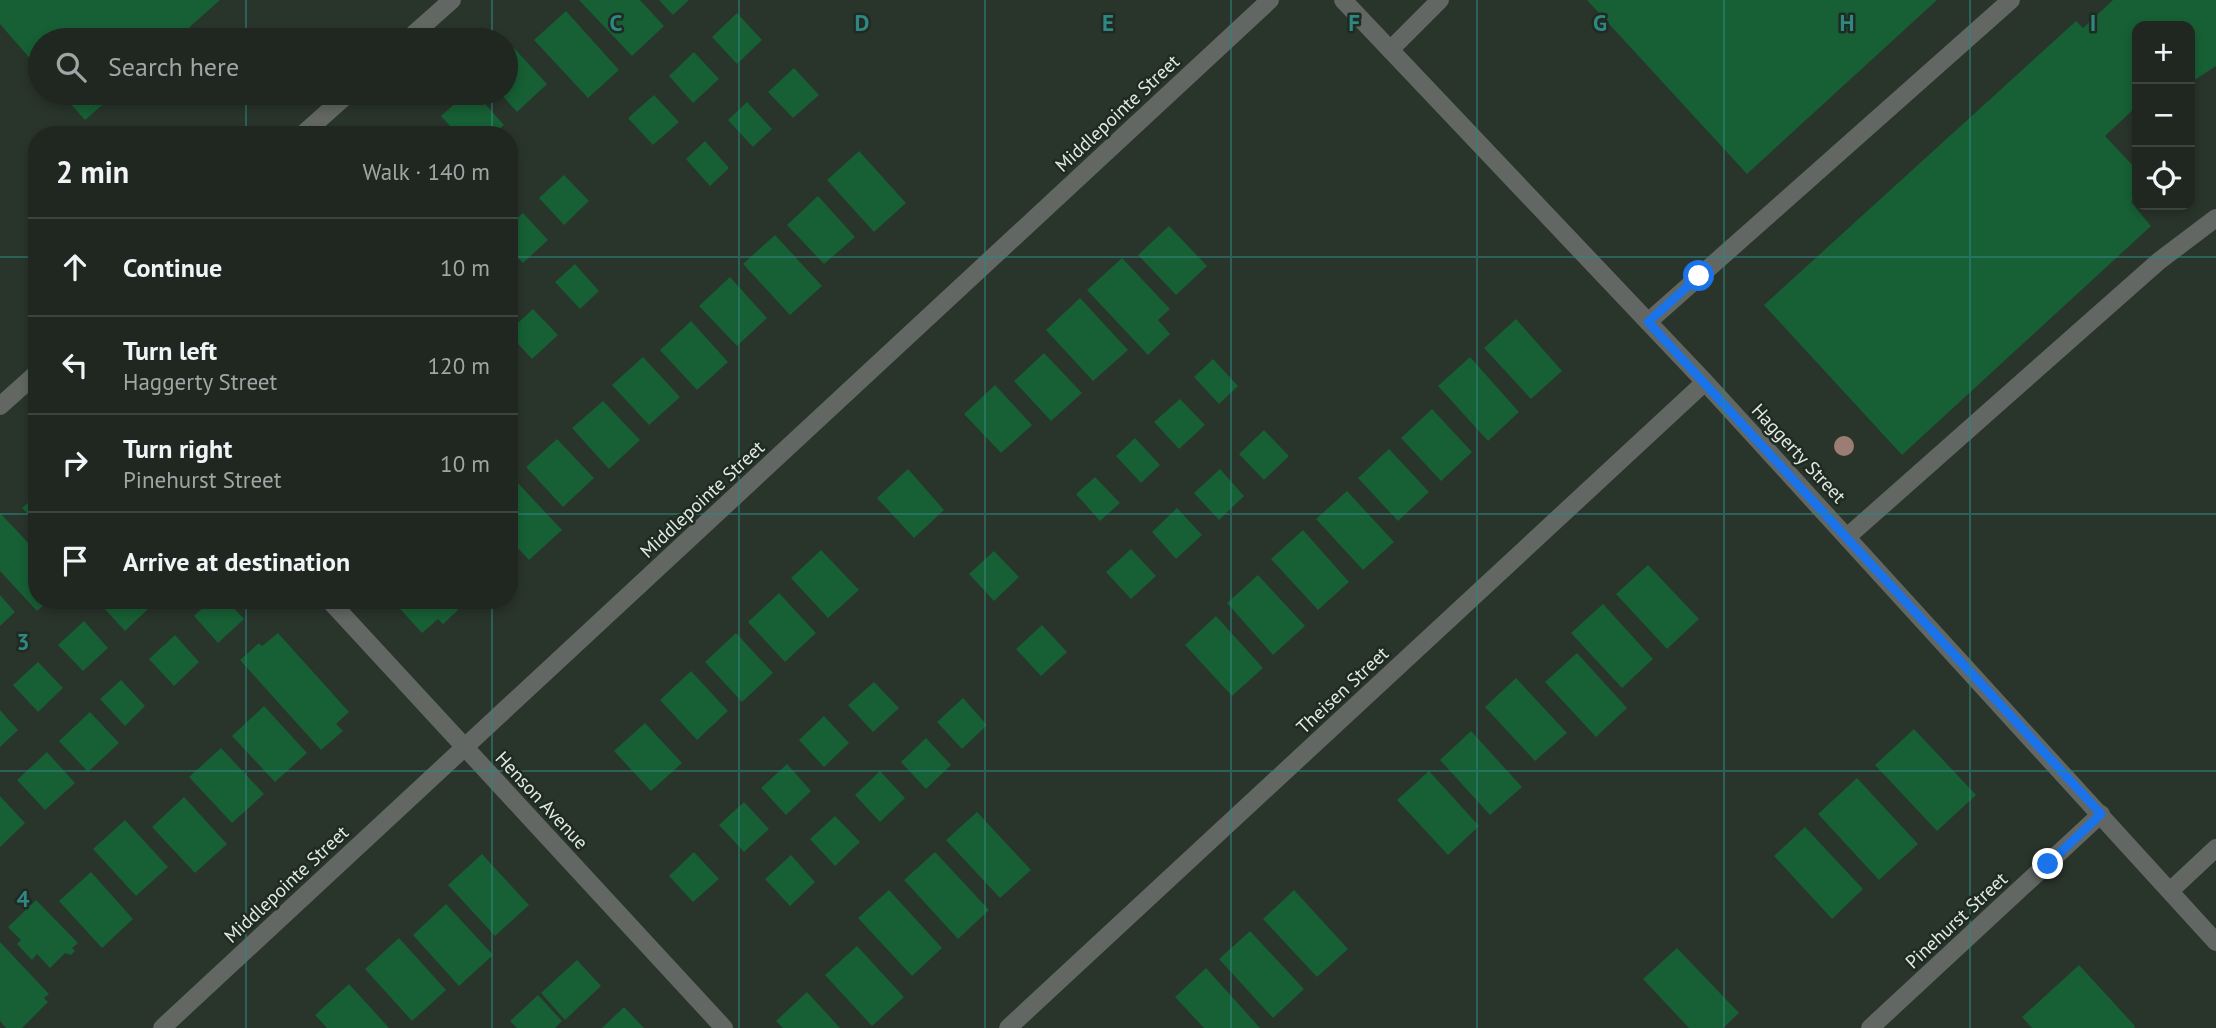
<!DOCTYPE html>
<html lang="en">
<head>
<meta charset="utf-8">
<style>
	body { margin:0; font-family:"PT Sans",sans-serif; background:#2c332d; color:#f1f3f6 }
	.controls { position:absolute; right:21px; top:21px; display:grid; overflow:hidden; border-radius:14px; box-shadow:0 4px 10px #0003 }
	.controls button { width:63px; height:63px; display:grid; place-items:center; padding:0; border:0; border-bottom:2px solid #3c443e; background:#1f2720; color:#f1f3f6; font:35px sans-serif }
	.stop { position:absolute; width:21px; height:21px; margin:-16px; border:5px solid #1a73e8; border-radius:50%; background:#fff }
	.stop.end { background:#1a73e8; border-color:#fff; box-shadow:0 2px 7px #0008 }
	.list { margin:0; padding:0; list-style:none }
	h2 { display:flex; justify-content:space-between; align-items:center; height:91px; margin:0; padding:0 28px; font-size:30px }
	h2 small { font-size:23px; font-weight:400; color:#a1a5a5 }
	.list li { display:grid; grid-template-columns:46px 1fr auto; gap:21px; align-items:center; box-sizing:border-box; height:98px; padding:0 28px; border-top:2px solid #3c443e }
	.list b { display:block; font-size:26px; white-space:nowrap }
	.list p { margin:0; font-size:23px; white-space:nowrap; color:#a1a5a5 }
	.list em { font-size:23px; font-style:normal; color:#a1a5a5 }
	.icon { flex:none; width:38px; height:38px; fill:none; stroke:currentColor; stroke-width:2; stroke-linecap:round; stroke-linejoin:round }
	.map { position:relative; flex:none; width:2216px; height:1028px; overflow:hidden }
	.search { position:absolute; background:#1f2720; box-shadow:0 4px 10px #0003; left:28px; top:28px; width:490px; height:77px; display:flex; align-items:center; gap:18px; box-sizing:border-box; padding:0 24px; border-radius:38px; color:#a1a5a5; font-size:26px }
	.panel { position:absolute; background:#1f2720; box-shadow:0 4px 10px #0003; left:28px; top:126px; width:490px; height:483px; border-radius:28px }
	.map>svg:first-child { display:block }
	.building { fill:#175f34 }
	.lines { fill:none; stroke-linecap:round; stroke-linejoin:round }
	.service { stroke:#626763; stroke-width:18 }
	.minor { stroke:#626763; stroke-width:18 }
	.tree { fill:#9b7d74 }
	.route { stroke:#1a73e8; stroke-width:9 }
	.grid { fill:none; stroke:#2e8780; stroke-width:2; stroke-opacity:0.55 }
	.labels { text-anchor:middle; stroke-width:5; stroke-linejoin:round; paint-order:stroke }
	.street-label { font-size:19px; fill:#e1e9e3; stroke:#1f2a22 }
	.grid-label { font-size:23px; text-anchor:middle; font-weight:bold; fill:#2e8780; stroke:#1f2a22; stroke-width:5; stroke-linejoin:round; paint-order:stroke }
</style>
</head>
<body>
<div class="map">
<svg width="2216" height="1028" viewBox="0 0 2216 1028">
	<rect width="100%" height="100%" fill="#29342b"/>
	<g class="building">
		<path d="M0,0H220L175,40H40V70L0,24Z"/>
		<path d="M579,0H640L664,26L632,56Z"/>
		<path d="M659,0H689L673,15Z"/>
		<path d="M1587,0H1937L1747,174Z"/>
		<path d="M2113,0H2216V66L2190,83V26H2137V106L2105,136L2137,170V196L2131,202L2151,226L1902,455L1764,305L2076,21L2083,28Z"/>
		<path d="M566,11L619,70L588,98L534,40Z"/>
		<path d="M737,13L762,40L737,64L712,37Z"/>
		<path d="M514,48L547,84L517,112L500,93H506V56Z"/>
		<path d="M694,52L719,79L693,103L669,76Z"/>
		<path d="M794,68L819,95L793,118L768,92Z"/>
		<path d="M61,93H116L85,120Z"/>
		<path d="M467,93H475L504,125L493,135H458L441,116Z"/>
		<path d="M654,95L679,122L653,145L628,118Z"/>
		<path d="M747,102L772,129L753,147L728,120Z"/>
		<path d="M705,141L729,168L710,186L686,159Z"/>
		<path d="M859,151L906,203L874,232L827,180Z"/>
		<path d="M564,175L589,201L564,225L539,198Z"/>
		<path d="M818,196L855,237L824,264L787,225Z"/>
		<path d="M523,213L548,240L523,263L509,249V226Z"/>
		<path d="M1169,226L1207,266L1176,295L1138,255Z"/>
		<path d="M775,235L822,286L790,315L743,264Z"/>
		<path d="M1122,258L1170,309L1158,320L1170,334L1148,355L1087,290Z"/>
		<path d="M575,264L599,291L580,309L555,282Z"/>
		<path d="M730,277L767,318L737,346L699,306Z"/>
		<path d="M1080,298L1128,350L1093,381L1046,330Z"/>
		<path d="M533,309L558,335L532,359L509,334V331Z"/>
		<path d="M1516,319L1562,371L1531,399L1484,348Z"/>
		<path d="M691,321L728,362L697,390L660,350Z"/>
		<path d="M1044,353L1082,393L1051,421L1014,381Z"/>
		<path d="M643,357L680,397L649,425L612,385Z"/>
		<path d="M1470,357L1519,412L1488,441L1438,386Z"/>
		<path d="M1213,359L1238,386L1219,404L1194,377Z"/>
		<path d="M995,385L1032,425L1001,453L964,414Z"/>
		<path d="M1180,399L1205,425L1179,449L1154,422Z"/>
		<path d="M603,401L640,440L609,469L572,428Z"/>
		<path d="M1432,409L1472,452L1441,481L1401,438Z"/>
		<path d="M1264,430L1289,456L1264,480L1239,454Z"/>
		<path d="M1135,438L1160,465L1141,483L1116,456Z"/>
		<path d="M557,439L594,478L563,507L526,467Z"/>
		<path d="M1389,449L1429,492L1398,521L1358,478Z"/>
		<path d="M908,469L944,510L914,538L877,498Z"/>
		<path d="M1220,469L1244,496L1219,520L1194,493Z"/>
		<path d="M1095,477L1120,503L1100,521L1076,494Z"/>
		<path d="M515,480L562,530L529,560L509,539V485Z"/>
		<path d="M1347,491L1394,542L1363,570L1316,519Z"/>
		<path d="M37,495V524L22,508Z"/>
		<path d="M1177,508L1202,535L1176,559L1152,532Z"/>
		<path d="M0,513L37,552V600H49L37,611L0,571Z"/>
		<path d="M1303,530L1349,582L1318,610L1271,559Z"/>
		<path d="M1131,549L1156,576L1131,599L1106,572Z"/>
		<path d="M821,550L859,590L828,618L791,578Z"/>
		<path d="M994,551L1019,577L994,601L969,574Z"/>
		<path d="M1648,565L1699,619L1667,649L1616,594Z"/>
		<path d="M1258,575L1305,626L1273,655L1227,603Z"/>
		<path d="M779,593L816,633L785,662L748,622Z"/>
		<path d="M0,595L15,612L0,626Z"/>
		<path d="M104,600H144L150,607L125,631L100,604Z"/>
		<path d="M211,600H226L244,619L218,643L194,616Z"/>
		<path d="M392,600H449L458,610L443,624L438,619L422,633Z"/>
		<path d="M1603,604L1653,659L1622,688L1571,633Z"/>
		<path d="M1216,616L1263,668L1232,696L1185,645Z"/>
		<path d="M84,621L108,648L83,671L58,645Z"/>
		<path d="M1042,625L1067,652L1041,676L1016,649Z"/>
		<path d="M278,633L349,712L336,724L343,731L321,750L240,660L259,643L262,646Z"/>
		<path d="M736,633L773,673L742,702L705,662Z"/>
		<path d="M175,635L199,662L174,686L149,659Z"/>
		<path d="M1577,653L1627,708L1596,737L1545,682Z"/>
		<path d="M38,662L63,688L38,712L13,685Z"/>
		<path d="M691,671L728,711L697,740L660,700Z"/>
		<path d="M1516,678L1567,733L1535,761L1485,707Z"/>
		<path d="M121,680L145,706L125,726L100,699Z"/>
		<path d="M874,682L899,708L873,732L848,705Z"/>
		<path d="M963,698L987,725L962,749L937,722Z"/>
		<path d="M264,706L307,753L275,782L232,736Z"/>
		<path d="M0,710L18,730L0,747Z"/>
		<path d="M90,712L119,743L88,772L59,741Z"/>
		<path d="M824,716L849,743L824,767L799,740Z"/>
		<path d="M645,723L682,763L651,791L614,751Z"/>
		<path d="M1914,729L1976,795L1937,831L1875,765Z"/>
		<path d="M1471,731L1522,787L1490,815L1440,760Z"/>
		<path d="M926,738L951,765L926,789L901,762Z"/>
		<path d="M221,748L264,794L232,823L189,777Z"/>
		<path d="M47,752L75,783L45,810L17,780Z"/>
		<path d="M787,764L811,791L786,815L761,788Z"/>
		<path d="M880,771L905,798L880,822L855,795Z"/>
		<path d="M1429,771L1479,826L1448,855L1397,800Z"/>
		<path d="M1857,778L1918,844L1879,880L1818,814Z"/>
		<path d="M0,796L25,823L0,847Z"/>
		<path d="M184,797L227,844L195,873L152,827Z"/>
		<path d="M744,802L769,829L744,852L719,825Z"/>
		<path d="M977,812L1031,870L1000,898L946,840Z"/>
		<path d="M835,816L860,842L835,866L810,839Z"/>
		<path d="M125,820L168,867L136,896L93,849Z"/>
		<path d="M1805,827L1863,889L1832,919L1774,856Z"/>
		<path d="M694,852L719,879L693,902L669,876Z"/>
		<path d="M935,852L989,910L958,939L904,880Z"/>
		<path d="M482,854L529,905L495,936L448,885Z"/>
		<path d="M791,855L815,882L790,906L765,879Z"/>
		<path d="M91,872L133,919L102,948L59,901Z"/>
		<path d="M889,890L942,948L912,976L858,918Z"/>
		<path d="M1294,890L1348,949L1317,977L1263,919Z"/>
		<path d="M36,900L78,943L72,948L75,951L71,955L65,953L50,968L37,954L32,960L17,944L21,940L8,927Z"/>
		<path d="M446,904L493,955L459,986L413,935Z"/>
		<path d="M1250,931L1304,989L1273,1018L1219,959Z"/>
		<path d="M399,938L446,990L412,1021L365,969Z"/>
		<path d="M0,942L49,994L44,998L48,1002L22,1028H6L0,1021Z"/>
		<path d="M857,946L904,997L872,1026L825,975Z"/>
		<path d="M1677,948L1739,1013L1723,1028H1689L1643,979Z"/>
		<path d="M577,960L601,986L565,1020L541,993Z"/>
		<path d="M2079,965L2135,1026L2134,1028H2032L2022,1017Z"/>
		<path d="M1206,968L1260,1028H1204L1175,997Z"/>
		<path d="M349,984L389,1028H327L315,1015Z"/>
		<path d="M807,992L840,1028H783L776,1021Z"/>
		<path d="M538,995L562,1021L555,1028H517L510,1021Z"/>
		<path d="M624,1007L644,1028H602Z"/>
	</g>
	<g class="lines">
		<g class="service">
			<path d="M1390,50L1440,0"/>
			<path d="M1648,322L2011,0"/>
			<path d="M1847,537L2159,261L2216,218"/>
			<path d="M2170,891L2216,848"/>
		</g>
		<g class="minor">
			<path d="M1343,0L1705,382L2216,942"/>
			<path d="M407,40L452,0"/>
			<path d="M302,135L349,93"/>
			<path d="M0,406L37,373"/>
			<path d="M329,600L724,1028"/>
			<path d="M162,1028L1270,0"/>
			<path d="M1008,1028L1705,382"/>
			<path d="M1870,1028L2101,814"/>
		</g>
	</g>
	<circle class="tree" cx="1844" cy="446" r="10"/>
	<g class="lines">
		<path class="route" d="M1699,276L1648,322L2101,814L2048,864"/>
	</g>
	<path class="grid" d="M246,0V40M492,0V40M739,0V1028M985,0V1028M1231,0V1028M1477,0V1028M1724,0V1028M1970,0V1028M246,93V135M492,93V135M0,257H37M509,257H2216M0,514H37M509,514H2216M246,600V1028M492,600V1028M0,771H2216"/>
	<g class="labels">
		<g class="street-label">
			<text transform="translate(1117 113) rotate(-43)" y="7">Middlepointe Street</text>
			<text transform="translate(1799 453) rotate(47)" y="7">Haggerty Street</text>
			<text transform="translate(702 499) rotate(-43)" y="7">Middlepointe Street</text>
			<text transform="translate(1342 690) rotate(-43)" y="7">Theisen Street</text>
			<text transform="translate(542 800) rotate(47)" y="7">Henson Avenue</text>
			<text transform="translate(286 884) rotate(-43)" y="7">Middlepointe Street</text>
			<text transform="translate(1956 920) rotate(-43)" y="7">Pinehurst Street</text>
		</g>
	</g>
	<g class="grid-label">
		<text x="616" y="31">C</text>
		<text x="862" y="31">D</text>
		<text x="1108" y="31">E</text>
		<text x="1354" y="31">F</text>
		<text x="1600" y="31">G</text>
		<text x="1847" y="31">H</text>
		<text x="2093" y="31">I</text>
		<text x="23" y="650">3</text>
		<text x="23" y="907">4</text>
	</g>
</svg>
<div class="controls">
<button>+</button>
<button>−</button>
<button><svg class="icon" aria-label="locate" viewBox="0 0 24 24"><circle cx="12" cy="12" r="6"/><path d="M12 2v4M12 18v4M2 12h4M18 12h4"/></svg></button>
</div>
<div class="stop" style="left:1699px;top:276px"></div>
<div class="stop end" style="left:2048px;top:864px"></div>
<div class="search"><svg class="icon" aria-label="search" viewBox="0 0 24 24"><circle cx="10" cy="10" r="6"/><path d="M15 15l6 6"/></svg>Search here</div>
<section class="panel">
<h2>2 min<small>Walk · 140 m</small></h2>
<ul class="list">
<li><svg class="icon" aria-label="ahead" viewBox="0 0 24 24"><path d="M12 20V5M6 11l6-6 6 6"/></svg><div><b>Continue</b></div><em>10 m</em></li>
<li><svg class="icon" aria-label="left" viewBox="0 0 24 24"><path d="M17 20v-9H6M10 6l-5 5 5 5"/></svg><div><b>Turn left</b><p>Haggerty Street</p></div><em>120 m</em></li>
<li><svg class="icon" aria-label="right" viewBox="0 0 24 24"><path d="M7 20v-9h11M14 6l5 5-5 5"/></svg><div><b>Turn right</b><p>Pinehurst Street</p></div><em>10 m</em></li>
<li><svg class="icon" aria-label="arrive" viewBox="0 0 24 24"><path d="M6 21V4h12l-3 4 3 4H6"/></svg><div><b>Arrive at destination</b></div></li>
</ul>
</section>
</div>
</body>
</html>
